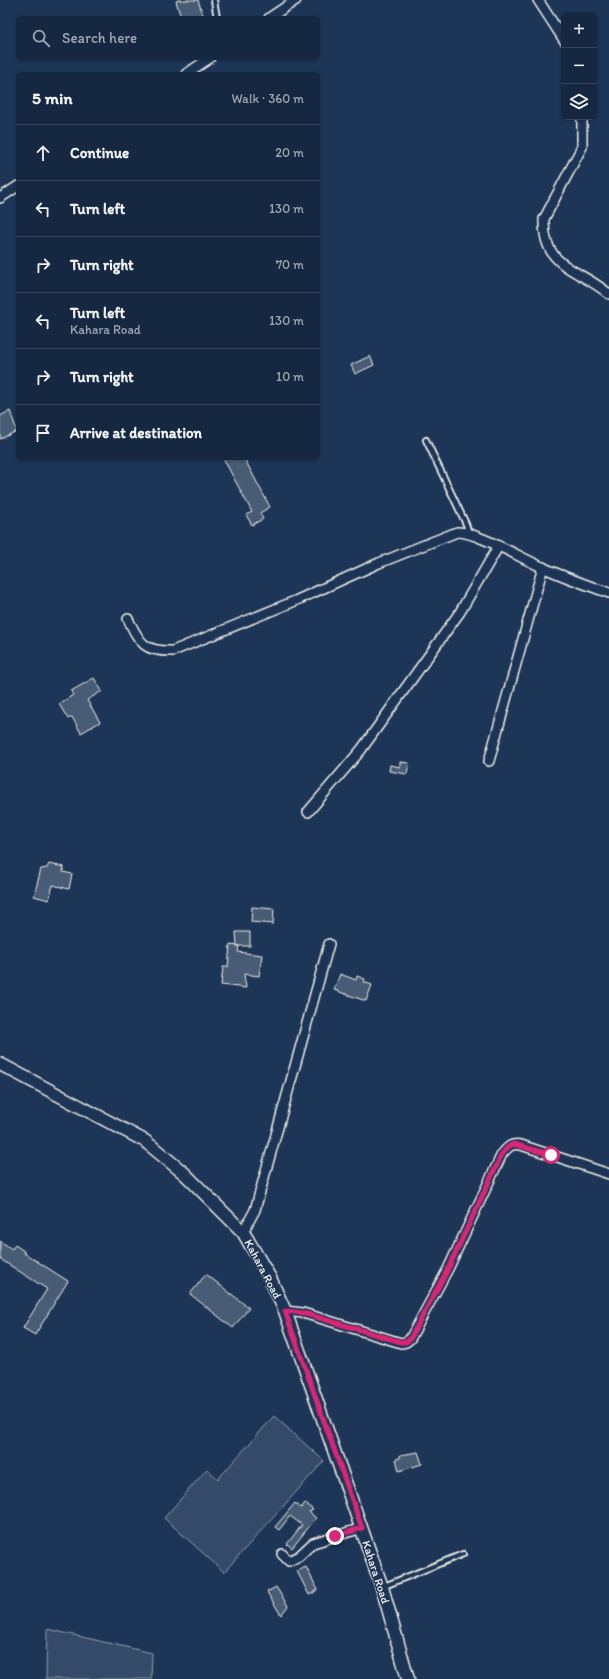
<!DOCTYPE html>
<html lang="en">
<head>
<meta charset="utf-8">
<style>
	body { margin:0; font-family:Itim,sans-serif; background:#23344c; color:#f1f3f6 }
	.controls { position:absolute; right:12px; top:12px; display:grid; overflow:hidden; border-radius:6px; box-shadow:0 1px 3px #0004 }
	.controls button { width:36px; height:36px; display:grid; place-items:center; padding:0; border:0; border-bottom:1px solid #35445a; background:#162841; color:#f1f3f6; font:20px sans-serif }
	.stop { position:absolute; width:12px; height:12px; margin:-9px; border:3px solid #db2777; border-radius:50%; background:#fff }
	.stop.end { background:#db2777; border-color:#fff; box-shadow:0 1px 4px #0008 }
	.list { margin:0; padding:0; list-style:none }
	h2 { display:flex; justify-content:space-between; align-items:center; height:52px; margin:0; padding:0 16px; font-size:17px }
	h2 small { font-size:13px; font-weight:400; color:#9ea6b1 }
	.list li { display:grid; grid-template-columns:26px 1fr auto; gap:12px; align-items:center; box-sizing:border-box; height:56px; padding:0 16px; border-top:1px solid #35445a }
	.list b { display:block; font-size:15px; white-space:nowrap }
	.list p { margin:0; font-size:13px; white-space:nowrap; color:#9ea6b1 }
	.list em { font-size:13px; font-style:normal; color:#9ea6b1 }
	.icon { flex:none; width:22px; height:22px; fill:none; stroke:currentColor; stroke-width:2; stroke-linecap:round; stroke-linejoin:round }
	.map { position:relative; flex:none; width:609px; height:1679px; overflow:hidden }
	.search { position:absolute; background:#162841; box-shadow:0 1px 3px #0004; left:16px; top:16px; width:304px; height:44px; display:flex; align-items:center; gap:10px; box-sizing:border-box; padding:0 14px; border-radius:6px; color:#9ea6b1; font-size:15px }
	.panel { position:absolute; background:#162841; box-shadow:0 1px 3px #0004; left:16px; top:72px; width:304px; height:388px; border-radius:6px }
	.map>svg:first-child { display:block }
	.green { fill:#354a67; stroke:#949ea8 }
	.building { fill:#485b74; stroke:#f4f1e8 }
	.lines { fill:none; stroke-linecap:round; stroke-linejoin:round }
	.service-casing { stroke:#f4f1e8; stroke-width:8 }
	.minor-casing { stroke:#f4f1e8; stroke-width:12 }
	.tertiary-casing { stroke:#f4f1e8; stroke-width:15 }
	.service { stroke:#1d3557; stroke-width:4.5 }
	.minor { stroke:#1d3557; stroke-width:9 }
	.tertiary { stroke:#1d3557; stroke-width:12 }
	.route { stroke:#db2777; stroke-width:5 }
	.labels { text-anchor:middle; stroke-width:3; stroke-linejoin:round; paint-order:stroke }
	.street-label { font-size:12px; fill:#f4f1e8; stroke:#1d3557 }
</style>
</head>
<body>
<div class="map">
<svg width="609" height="1679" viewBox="0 0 609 1679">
	<rect width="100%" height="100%" fill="#1d3557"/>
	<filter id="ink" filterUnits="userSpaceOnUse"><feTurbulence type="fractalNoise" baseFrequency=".025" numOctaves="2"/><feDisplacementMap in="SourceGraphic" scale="8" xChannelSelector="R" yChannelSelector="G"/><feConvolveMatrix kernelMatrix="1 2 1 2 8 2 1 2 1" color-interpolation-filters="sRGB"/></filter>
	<g filter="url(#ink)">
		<g class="green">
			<path d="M274,1416L324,1461L224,1572L164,1518L207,1469L218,1479Z"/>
			<path d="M47,1629L152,1653L151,1679H46Z"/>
		</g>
		<g class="building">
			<path d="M179,0H198L204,18H181L176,1Z"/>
			<path d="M370,356L374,365L355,374L351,365Z"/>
			<path d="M10,411L17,431L0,439V416Z"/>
			<path d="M223,458H244L270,507L260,513L263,519L252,525L246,515L252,512Z"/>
			<path d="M94,678L102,691L87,700L100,722L81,733L72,717L68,719L59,704L73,695L71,691Z"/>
			<path d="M400,762L409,763L407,774L389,771L390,765L400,767Z"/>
			<path d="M49,864L64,867L63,872L72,874L69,889L53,885L49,900L34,896L41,869L47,868Z"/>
			<path d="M252,907L274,909L273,924L251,922Z"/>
			<path d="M236,932H250V946H237Z"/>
			<path d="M230,945L239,946L238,952L262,955L259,976L244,974L246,988L221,985L223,967H228Z"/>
			<path d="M340,974L356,980L357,976L365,979L364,982L372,985L366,1001L334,990Z"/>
			<path d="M0,1241L12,1249L15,1245L24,1251V1253L68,1281L35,1335L23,1328L47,1289L0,1259Z"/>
			<path d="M206,1274L249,1308L233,1328L190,1294Z"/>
			<path d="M418,1452L422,1464L399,1471L396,1459L400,1458V1455Z"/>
			<path d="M295,1503L301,1508L305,1503L313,1510L309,1512L316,1518L292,1548L287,1544L302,1525L290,1516L279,1530L275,1527Z"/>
			<path d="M306,1567L318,1590L309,1595L297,1571Z"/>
			<path d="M276,1587L288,1606L281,1615L267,1592Z"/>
		</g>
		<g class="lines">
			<g class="service-casing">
				<g id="service">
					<path d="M214,0L217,18"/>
					<path d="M426,440L466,524L469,534"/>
					<path d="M382,1587L463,1554"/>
				</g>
			</g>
			<g class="minor-casing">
				<g id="minor">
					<path d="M538,0L564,40"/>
					<path d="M269,18L296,0"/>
					<path d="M186,74L210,58"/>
					<path d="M582,117V147L544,219C543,269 577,267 609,294"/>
					<path d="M0,198L18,186"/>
					<path d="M128,619C140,644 145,652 173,651L295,601L379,563L457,532C475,531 523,559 542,567C564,577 587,585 609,593"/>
					<path d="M489,761L543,567"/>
					<path d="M308,812L361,750L460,612L498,547"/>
					<path d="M243,1232L255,1210L329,944"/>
					<path d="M285,1311L303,1313L401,1343L406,1342L410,1339L448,1269L502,1154C508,1147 511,1143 521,1145L609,1174"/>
					<path d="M282,1554L289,1561L299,1556L313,1543L362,1528"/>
				</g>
			</g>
			<g class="tertiary-casing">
				<path id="tertiary" d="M0,1064L145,1141L185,1174L243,1232L270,1278L285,1311L382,1587L408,1679"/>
			</g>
			<use href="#service" class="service"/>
			<use href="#minor" class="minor"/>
			<use href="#tertiary" class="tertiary"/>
		</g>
	</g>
	<g class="lines" filter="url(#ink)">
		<path class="route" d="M335,1536L362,1528L285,1311L303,1313L401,1342H406L410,1339L448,1269L502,1154L508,1147L514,1144L551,1155"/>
	</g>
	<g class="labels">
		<g class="street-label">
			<text transform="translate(263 1269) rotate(62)" y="4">Kahara Road</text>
			<text transform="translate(376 1572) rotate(72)" y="4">Kahara Road</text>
		</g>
	</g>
</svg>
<div class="controls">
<button>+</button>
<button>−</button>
<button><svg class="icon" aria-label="layers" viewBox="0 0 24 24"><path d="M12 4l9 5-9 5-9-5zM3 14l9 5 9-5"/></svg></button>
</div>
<div class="stop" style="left:551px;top:1155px"></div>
<div class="stop end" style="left:335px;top:1536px"></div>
<div class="search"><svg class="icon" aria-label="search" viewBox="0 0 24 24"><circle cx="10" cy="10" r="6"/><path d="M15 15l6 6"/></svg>Search here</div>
<section class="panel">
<h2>5 min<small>Walk · 360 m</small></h2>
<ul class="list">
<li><svg class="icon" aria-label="ahead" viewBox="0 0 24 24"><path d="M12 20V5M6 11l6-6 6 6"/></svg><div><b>Continue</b></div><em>20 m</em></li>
<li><svg class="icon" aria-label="left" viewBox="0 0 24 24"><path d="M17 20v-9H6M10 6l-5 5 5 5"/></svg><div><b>Turn left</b></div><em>130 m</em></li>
<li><svg class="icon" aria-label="right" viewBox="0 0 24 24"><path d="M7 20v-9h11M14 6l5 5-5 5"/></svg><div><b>Turn right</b></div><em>70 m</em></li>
<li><svg class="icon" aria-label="left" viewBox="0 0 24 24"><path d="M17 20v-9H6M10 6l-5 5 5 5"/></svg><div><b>Turn left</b><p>Kahara Road</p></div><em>130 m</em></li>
<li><svg class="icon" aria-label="right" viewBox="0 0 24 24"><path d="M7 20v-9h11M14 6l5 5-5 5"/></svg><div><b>Turn right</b></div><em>10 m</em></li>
<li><svg class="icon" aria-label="arrive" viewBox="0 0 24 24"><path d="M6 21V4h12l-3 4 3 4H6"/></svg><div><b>Arrive at destination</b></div></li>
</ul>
</section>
</div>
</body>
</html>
